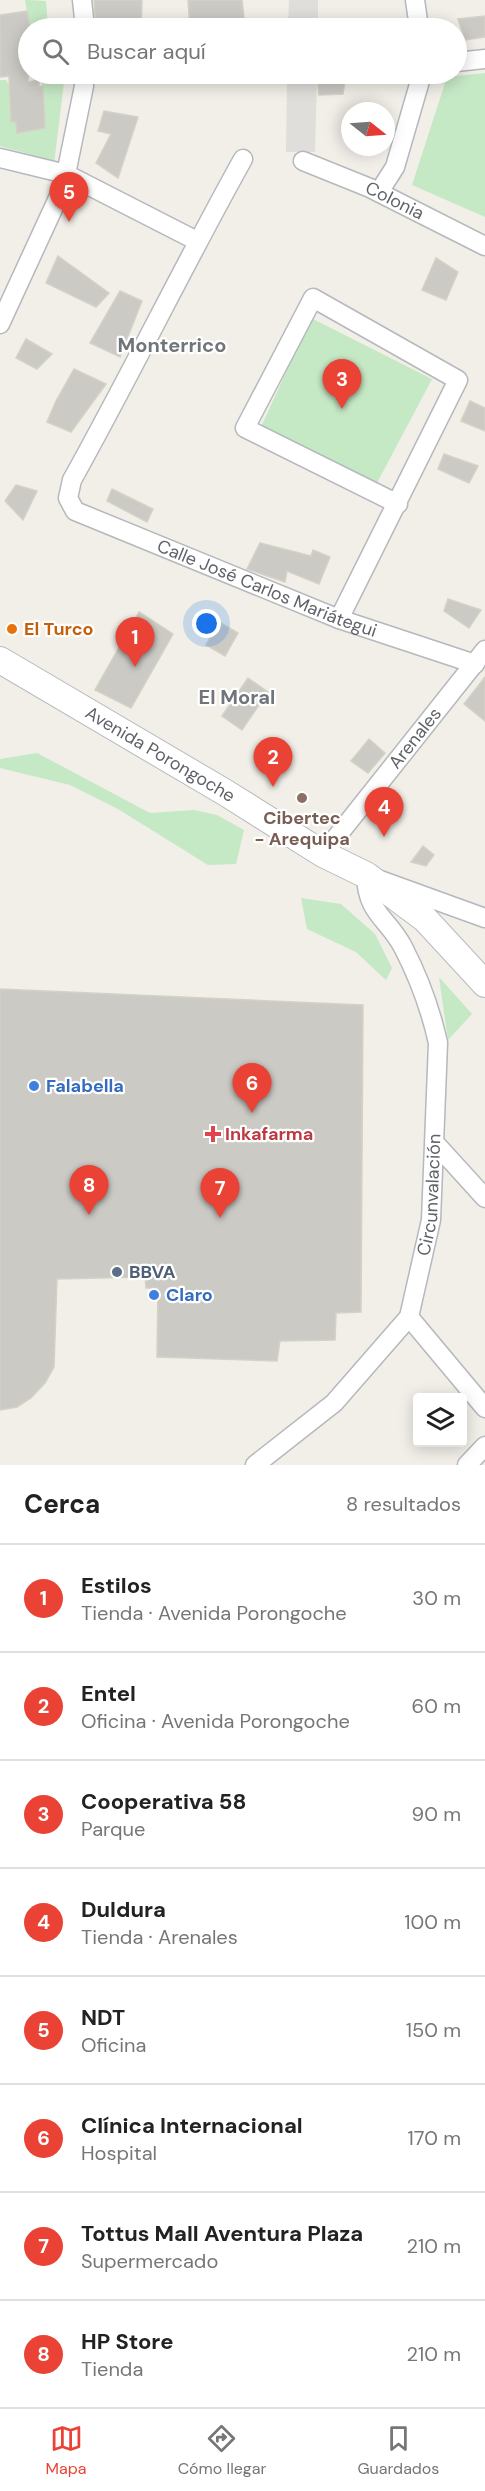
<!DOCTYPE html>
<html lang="es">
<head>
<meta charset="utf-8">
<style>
	body { margin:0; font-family:"DM Sans",sans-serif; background:#f6f6f6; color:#222 }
	.controls { position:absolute; right:18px; bottom:18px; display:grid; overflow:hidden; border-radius:6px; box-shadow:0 3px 15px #0003 }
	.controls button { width:54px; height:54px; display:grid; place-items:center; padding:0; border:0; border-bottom:2px solid #e0e0e0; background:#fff; color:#222; font:30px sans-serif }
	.compass { position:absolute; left:341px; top:102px; width:54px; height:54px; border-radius:50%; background:#fff; box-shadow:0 3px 15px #0003; rotate:107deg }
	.you { position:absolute; left:207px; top:624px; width:21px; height:21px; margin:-15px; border:4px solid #fff; border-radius:50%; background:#1a73e8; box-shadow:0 0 0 9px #1a73e833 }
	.badge { display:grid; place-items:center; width:39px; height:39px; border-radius:50%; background:#ea4335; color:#fff; font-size:20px; font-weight:700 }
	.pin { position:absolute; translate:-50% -50px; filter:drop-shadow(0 2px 3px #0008) }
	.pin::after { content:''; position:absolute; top:32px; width:21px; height:18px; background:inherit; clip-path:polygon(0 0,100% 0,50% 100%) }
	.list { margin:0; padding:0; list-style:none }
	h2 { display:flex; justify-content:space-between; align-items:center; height:78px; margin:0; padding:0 24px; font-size:26px }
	h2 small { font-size:20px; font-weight:400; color:#767676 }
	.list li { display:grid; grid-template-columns:39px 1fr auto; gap:18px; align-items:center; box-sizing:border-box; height:108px; padding:0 24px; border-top:2px solid #e0e0e0 }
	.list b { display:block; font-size:22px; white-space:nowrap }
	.list p { margin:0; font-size:20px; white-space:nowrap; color:#767676 }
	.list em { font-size:20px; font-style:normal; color:#767676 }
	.icon { flex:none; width:33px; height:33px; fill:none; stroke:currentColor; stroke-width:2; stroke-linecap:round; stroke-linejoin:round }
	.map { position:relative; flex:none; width:485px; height:1465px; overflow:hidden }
	.search { position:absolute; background:#fff; box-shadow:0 3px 15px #0003; left:18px; right:18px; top:18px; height:66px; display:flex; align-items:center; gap:15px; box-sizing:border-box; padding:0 21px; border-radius:33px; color:#767676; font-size:22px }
	.sheet { height:942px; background:#fff }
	nav { display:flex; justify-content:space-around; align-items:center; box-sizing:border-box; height:84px; border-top:2px solid #e0e0e0; background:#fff; font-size:16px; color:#767676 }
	nav a { display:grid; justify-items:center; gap:3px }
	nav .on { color:#ea4335 }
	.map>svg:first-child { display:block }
	.industrial { fill:#e0deda }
	.green { fill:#c5e8c5 }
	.building { fill:#cccac5; stroke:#d6d1c6; stroke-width:1.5 }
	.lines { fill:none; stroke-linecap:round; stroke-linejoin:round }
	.street-casing { stroke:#b5b8bc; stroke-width:21 }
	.secondary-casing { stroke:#b6babf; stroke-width:28 }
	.street { stroke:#fff; stroke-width:18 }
	.secondary { stroke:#fff; stroke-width:26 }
	.food-dot { fill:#e8710a; stroke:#fff; stroke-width:2 }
	.education-dot { fill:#8d6e63; stroke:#fff; stroke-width:2 }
	.shop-dot { fill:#3f7fe0; stroke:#fff; stroke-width:2 }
	.health-dot { fill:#e0444e; stroke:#fff; stroke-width:2 }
	.service-dot { fill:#5c6f8a; stroke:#fff; stroke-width:2 }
	.labels { text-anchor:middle; stroke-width:4.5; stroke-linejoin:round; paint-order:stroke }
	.street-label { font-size:18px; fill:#5f6368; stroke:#fff }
	.food-label { font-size:18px; font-weight:bold; fill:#c56008; stroke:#fff; text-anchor:start }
	.education-label { font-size:18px; font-weight:bold; fill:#785e54; stroke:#fff }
	.shop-label { font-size:18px; font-weight:bold; fill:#366cbe; stroke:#fff; text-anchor:start }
	.health-label { font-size:18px; font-weight:bold; fill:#be3a42; stroke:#fff; text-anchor:start }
	.service-label { font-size:18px; font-weight:bold; fill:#4e5e75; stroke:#fff; text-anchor:start }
	.neighbourhood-label { font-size:20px; font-weight:bold; fill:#70757a; stroke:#fff }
</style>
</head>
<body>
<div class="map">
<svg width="485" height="1465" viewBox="0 0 485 1465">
	<rect width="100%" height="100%" fill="#f1efe8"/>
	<g class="industrial">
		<path d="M289,0H318V28H288Z"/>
		<path d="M287,74H317L315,152H286Z"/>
	</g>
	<g class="green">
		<path d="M25,0L46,1L48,28H30Z"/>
		<path d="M485,73V217L412,185L447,77Z"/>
		<path d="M38,74H65L54,164H52L29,154L0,146V80H6L10,87L11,121L16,122L17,133L45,128L43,86Z"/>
		<path d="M311,318L432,379L369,498L255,440Z"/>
		<path d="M37,753L150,813L194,810L217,815L244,830L236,864L208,865L118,809L70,785L0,768V759Z"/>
		<path d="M301,898L341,904L375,934L392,968L386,980L356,952L307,929Z"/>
		<path d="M439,977L472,1014L448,1040Z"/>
	</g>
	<g class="building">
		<path d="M94,0H142L141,28H96Z"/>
		<path d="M188,0H242L244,18L216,21L217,28H190Z"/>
		<path d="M27,11L30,28L28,82L39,80V87L43,86L45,128L17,133L16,122H11L9,76L0,77V15Z"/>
		<path d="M485,16V37L465,40L458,19Z"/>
		<path d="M317,74H346L343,94L319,95Z"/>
		<path d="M104,111L138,117L118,178L96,163L111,134L98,131Z"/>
		<path d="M58,256L109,293L96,307L46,283Z"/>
		<path d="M436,258L458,272L446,300L422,290Z"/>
		<path d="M120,291L142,301L120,357L90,343Z"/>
		<path d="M26,339L52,354L37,369L16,358Z"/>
		<path d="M74,369L106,384L71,432L47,422L56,401Z"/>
		<path d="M470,401L485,408V431L461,421Z"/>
		<path d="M444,454L478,466L469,483L438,469Z"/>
		<path d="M16,485L37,491L23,520L5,501Z"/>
		<path d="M112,489L153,509L147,522L107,501Z"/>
		<path d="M260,543L311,556L313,550L330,557L319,584L287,571L285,582L247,569Z"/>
		<path d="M448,599L481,610L469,628L444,611Z"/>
		<path d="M139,612L173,634L131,708L95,690Z"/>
		<path d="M219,622L238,633L225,656L206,645Z"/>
		<path d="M485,677V721L464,704Z"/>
		<path d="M248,678L268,692L242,730L222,716Z"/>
		<path d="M369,739L385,753L368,773L351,761Z"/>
		<path d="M423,846L434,855L426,866L411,862Z"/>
		<path d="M0,989L363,1005L361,1312L336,1313L335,1340L280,1341L277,1361L157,1357L158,1288H146L145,1277L57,1279L54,1367L45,1383L31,1398L17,1407L0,1410Z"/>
	</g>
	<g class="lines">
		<g class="street-casing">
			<g id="street">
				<path d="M82,0L85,28"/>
				<path d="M415,0L419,28"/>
				<path d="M456,62L485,59"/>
				<path d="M0,158L66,174L197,241"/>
				<path id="s1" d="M243,159C184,265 131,374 72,480L68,498L75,511L339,619L475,664"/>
				<path id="s2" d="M303,161L370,188L485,246"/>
				<path d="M379,192L395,167L422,74"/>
				<path d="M0,324L59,196L66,174L84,86V74"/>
				<path d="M339,619L458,380L313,298L245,428L398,504"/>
				<path id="s3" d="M323,854L485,650"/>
				<path d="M435,1143L485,1198"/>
				<path d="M409,1317L485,1408"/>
				<path id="s4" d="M255,1465L334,1403L409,1317L431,1220L438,1043C431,1011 418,976 403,947C387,917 367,914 366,875L485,918"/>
				<path d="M467,1465L485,1446"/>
			</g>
		</g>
		<g class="secondary-casing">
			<g id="secondary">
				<path id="s5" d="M0,660L226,793L323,854L366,875L425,919L485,984"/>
			</g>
		</g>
		<use href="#street" class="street"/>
		<use href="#secondary" class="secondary"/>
	</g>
	<circle class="food-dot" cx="12" cy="629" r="6"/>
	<circle class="education-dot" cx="302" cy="798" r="6"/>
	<g class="shop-dot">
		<circle cx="34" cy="1086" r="6"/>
		<circle cx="154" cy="1295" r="6"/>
	</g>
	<path class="health-dot" d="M210 1125h6v6h6v6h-6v6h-6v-6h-6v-6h6z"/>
	<circle class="service-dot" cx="117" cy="1272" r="6"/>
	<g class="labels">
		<g class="street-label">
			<text dy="6" stroke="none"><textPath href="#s2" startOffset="100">Colonia</textPath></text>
			<text dy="6" stroke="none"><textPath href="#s1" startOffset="604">Calle José Carlos Mariátegui</textPath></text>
			<text dy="6" stroke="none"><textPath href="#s3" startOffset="148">Arenales</textPath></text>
			<text dy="6" stroke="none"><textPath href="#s5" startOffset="186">Avenida Porongoche</textPath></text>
			<text dy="6" stroke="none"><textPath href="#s4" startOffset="339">Circunvalación</textPath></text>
		</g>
		<g class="food-label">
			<text x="24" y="635">El Turco</text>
		</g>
		<g class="education-label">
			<text x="302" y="824">Cibertec<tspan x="302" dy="21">- Arequipa</tspan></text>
		</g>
		<g class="shop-label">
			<text x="46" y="1092">Falabella</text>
			<text x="166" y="1301">Claro</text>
		</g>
		<g class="health-label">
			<text x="225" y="1140">Inkafarma</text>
		</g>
		<g class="service-label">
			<text x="129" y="1278">BBVA</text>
		</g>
		<g class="neighbourhood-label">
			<text x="172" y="352">Monterrico</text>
			<text x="237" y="704">El Moral</text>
		</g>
	</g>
</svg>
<div class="controls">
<button><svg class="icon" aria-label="layers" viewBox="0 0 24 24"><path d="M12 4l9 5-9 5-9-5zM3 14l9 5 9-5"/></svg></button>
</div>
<svg class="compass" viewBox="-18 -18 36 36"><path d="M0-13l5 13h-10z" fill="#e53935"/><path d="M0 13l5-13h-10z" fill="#767676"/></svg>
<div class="you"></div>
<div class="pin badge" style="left:135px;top:667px">1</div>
<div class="pin badge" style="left:273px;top:787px">2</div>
<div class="pin badge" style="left:342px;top:409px">3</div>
<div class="pin badge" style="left:384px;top:837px">4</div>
<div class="pin badge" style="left:69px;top:222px">5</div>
<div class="pin badge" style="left:252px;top:1113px">6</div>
<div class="pin badge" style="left:220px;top:1218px">7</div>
<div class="pin badge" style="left:89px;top:1215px">8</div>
<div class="search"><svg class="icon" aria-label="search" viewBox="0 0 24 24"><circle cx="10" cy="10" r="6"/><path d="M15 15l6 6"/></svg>Buscar aquí</div>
</div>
<section class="sheet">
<h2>Cerca<small>8 resultados</small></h2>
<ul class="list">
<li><span class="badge">1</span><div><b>Estilos</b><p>Tienda · Avenida Porongoche</p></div><em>30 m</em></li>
<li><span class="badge">2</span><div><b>Entel</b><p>Oficina · Avenida Porongoche</p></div><em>60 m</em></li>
<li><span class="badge">3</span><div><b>Cooperativa 58</b><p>Parque</p></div><em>90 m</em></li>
<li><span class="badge">4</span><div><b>Duldura</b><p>Tienda · Arenales</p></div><em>100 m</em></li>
<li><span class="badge">5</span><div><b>NDT</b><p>Oficina</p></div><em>150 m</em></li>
<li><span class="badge">6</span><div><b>Clínica Internacional</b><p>Hospital</p></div><em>170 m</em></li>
<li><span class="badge">7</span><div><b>Tottus Mall Aventura Plaza</b><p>Supermercado</p></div><em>210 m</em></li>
<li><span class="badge">8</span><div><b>HP Store</b><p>Tienda</p></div><em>210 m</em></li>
</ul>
</section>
<nav>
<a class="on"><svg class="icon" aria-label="map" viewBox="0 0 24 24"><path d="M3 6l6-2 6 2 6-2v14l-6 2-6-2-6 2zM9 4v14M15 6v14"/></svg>Mapa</a>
<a><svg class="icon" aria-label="directions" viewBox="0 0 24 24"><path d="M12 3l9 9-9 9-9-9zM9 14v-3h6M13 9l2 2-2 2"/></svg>Cómo llegar</a>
<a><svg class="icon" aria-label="saved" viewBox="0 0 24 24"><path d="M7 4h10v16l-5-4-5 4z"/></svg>Guardados</a>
</nav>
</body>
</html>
